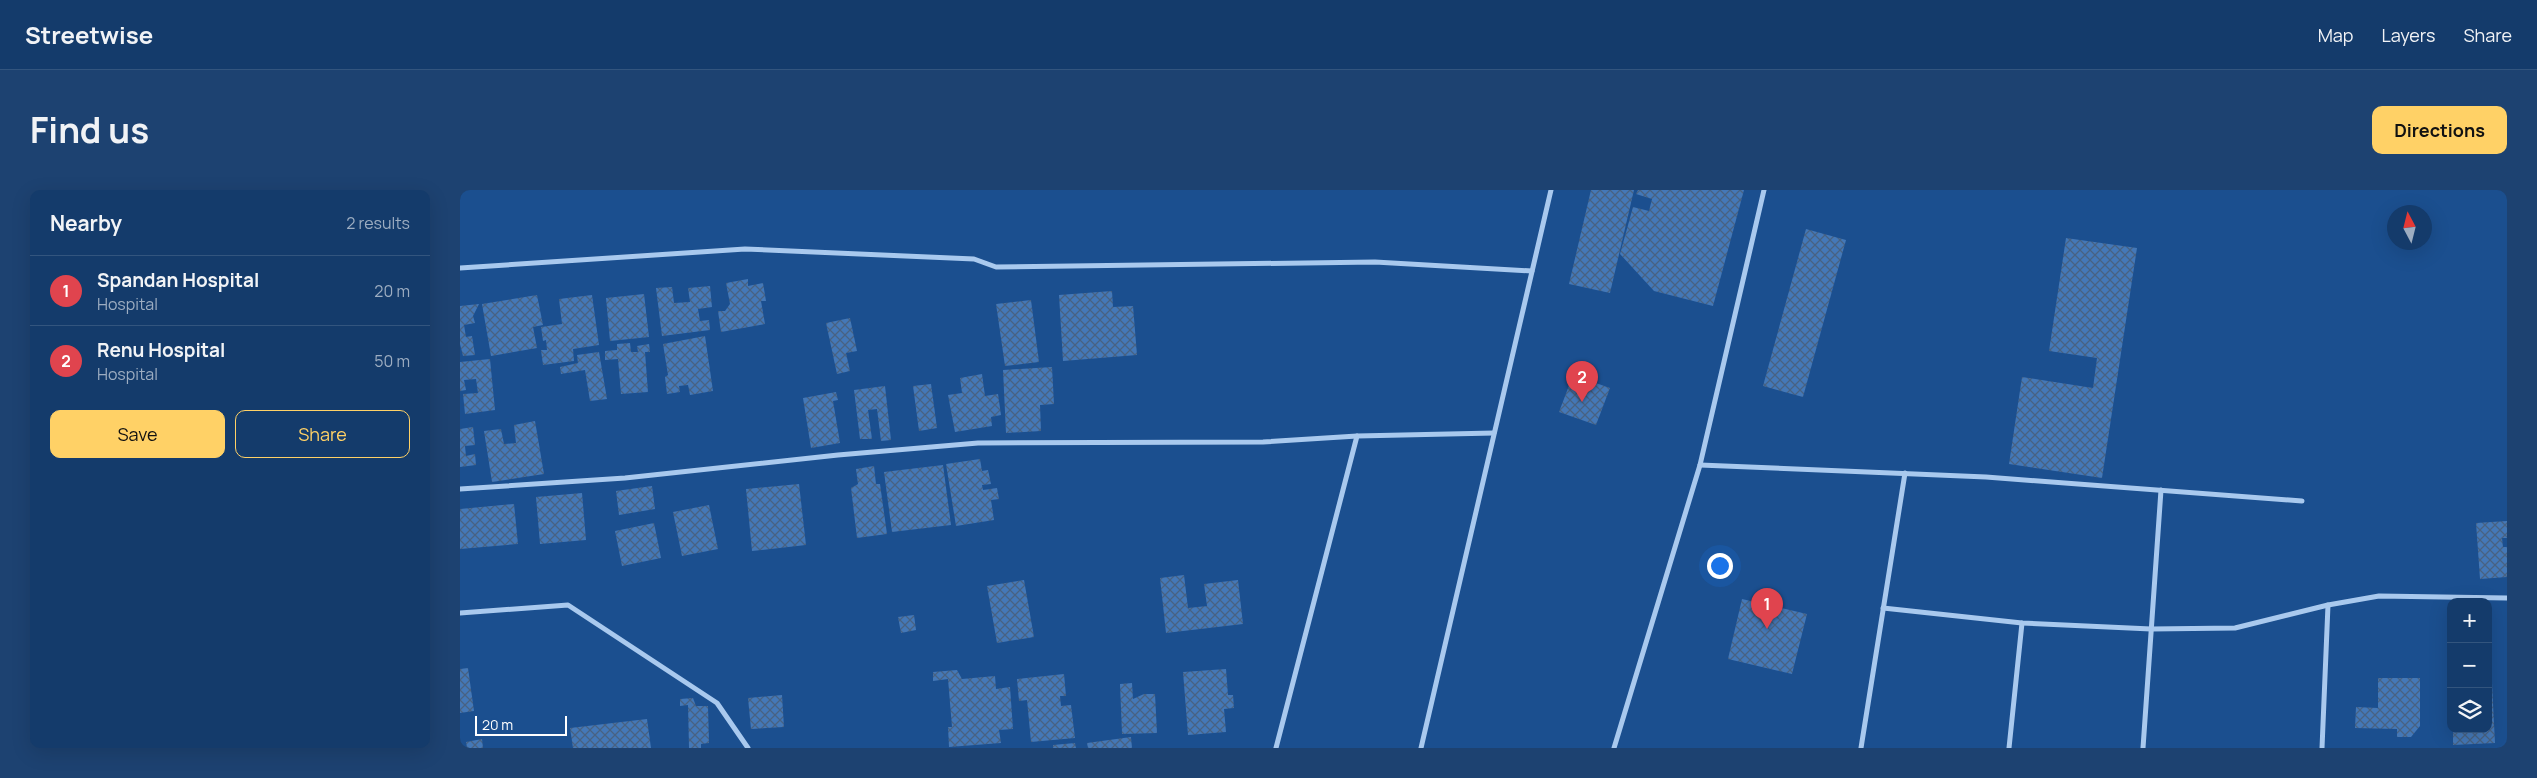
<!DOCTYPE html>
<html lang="en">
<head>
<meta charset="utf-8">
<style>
	body { margin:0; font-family:Manrope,sans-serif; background:#1d4271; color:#f1f3f6 }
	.controls { position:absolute; right:15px; bottom:15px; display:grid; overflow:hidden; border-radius:10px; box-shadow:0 5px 20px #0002 }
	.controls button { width:45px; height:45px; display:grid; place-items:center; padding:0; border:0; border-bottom:1px solid #33557e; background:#143b6b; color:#f1f3f6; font:25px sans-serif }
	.compass { position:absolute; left:1927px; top:15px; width:45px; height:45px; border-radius:50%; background:#143b6b; box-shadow:0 5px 20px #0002; rotate:353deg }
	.scale { position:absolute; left:15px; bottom:12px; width:92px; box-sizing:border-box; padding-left:5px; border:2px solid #fff; border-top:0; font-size:14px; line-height:18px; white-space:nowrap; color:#fff; -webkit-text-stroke:4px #1b4f8f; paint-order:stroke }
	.you { position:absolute; left:1259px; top:375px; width:18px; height:18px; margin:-12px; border:4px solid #fff; border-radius:50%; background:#1a73e8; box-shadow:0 0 0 8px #1a73e833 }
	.badge { display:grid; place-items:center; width:32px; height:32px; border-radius:50%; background:#ffd166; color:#fff; font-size:16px; font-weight:700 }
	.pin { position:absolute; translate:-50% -41px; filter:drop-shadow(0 1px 2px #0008) }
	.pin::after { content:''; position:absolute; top:26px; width:18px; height:15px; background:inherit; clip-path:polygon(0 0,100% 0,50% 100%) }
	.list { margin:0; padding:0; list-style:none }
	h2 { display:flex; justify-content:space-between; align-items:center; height:65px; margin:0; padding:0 20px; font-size:21px }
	h2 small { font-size:16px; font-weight:400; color:#9dadc1 }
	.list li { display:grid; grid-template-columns:32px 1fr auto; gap:15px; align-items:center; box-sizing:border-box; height:70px; padding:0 20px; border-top:1px solid #33557e }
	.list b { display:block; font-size:19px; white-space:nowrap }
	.list p { margin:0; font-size:16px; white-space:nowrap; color:#9dadc1 }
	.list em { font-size:16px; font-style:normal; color:#9dadc1 }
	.actions { display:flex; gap:10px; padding:15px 20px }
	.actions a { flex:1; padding:11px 0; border:1px solid #ffd166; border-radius:10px; text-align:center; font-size:18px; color:#ffd166 }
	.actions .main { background:#ffd166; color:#111 }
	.icon { flex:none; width:28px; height:28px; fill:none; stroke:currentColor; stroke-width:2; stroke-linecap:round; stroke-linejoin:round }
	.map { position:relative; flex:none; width:2047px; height:558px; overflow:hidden; border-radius:10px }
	header { display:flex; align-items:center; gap:30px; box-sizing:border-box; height:70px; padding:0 25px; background:#143b6b; border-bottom:1px solid #33557e }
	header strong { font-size:24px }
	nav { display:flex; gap:28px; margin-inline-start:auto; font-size:18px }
	.intro { display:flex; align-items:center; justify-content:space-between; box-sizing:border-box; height:120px; padding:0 30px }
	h1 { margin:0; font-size:35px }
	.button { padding:12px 22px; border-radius:10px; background:#ffd166; color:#111; font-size:18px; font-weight:700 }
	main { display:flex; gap:30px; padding:0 30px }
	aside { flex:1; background:#143b6b; border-radius:10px; box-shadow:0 5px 20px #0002 }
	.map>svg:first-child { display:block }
	.building { fill:url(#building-cross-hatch) }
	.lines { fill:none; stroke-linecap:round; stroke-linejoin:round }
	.minor { stroke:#a9c9ee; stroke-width:5 }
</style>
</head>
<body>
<header>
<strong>Streetwise</strong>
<nav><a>Map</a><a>Layers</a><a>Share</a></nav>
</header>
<div class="intro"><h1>Find us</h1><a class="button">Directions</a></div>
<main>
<aside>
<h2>Nearby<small>2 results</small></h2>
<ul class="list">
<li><span class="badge" style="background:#e0444e">1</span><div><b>Spandan Hospital</b><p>Hospital</p></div><em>20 m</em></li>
<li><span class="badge" style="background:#e0444e">2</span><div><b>Renu Hospital</b><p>Hospital</p></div><em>50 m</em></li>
</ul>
<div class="actions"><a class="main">Save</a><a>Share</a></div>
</aside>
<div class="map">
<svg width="2047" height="558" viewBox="0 0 2047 558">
	<defs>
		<pattern id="building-cross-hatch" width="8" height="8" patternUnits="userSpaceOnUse" patternTransform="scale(1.25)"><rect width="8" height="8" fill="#4478b7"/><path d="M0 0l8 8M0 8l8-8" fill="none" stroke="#486282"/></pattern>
	</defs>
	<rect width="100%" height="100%" fill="#1b4f8f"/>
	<g class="building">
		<path d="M1131,0H1174L1150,103L1109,94Z"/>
		<path d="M1178,0H1284L1253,116L1194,101L1160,64L1173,17L1189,21L1192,9L1176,4Z"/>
		<path d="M1346,39L1386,50L1343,207L1303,196Z"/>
		<path d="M1606,48L1677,58L1642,288L1549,274L1562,187L1633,198L1637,168L1589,161Z"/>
		<path d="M288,89V96L303,93L306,111H301L305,134L261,142L258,121H265L270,114L266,93Z"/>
		<path d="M250,96L252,117L238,119L240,131L249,130L250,140L202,146L196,98L212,97L214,113L230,112L228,98Z"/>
		<path d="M652,101L653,117L673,116L677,165L603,171L599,105Z"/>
		<path d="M184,104L189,147L150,151L146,108Z"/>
		<path d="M77,105L83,135L73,137L77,158L31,166L22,114Z"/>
		<path d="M132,105L139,155L113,159L114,171L83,175L81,160H87L86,150L83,151L81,137L102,134L99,109Z"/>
		<path d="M571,110L579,172L545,176L536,114Z"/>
		<path d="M19,114L13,126L15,133L4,135L6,147L12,146L15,165L3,166L0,154V116Z"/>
		<path d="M390,128L397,161L386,163L390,181L377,184L366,133Z"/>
		<path d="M245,146L253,201L230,205L228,195L219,196L220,202L207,204L205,187L208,185L203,154Z"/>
		<path d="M170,153L171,162H178L177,156L189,154L190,162H185L188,202L161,204L158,169L145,170V161L157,160V154Z"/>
		<path d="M139,162L147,209L130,211L125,180L101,184L100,177L118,173L117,165Z"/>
		<path d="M30,169L35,220L5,224L3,204L18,203L16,189L4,190L6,200L0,201V172Z"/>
		<path d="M592,177L594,214L580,215L581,241L546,243L543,180Z"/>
		<path d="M522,184L525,206L538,204L541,225L531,227L532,236L495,242L488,205L502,203L500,188Z"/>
		<path d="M1113,185L1150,198L1136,235L1099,222Z"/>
		<path d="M471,194L477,238L459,241L453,196Z"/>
		<path d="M425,196L431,250L421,251L417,219L408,220L412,249H400L394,200Z"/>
		<path d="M376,202L378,210L373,211L380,253L351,258L343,208Z"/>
		<path d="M75,231L84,284L32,292L24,241L41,239L44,254L56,253L54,235Z"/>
		<path d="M13,237L15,255L5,256L6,266L15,264L16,275L0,277V239Z"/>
		<path d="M520,269L522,281L528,280L531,294L522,295L523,300L537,298L539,309L531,310L534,330L496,336L486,274Z"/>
		<path d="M483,275L491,335L432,342L424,282Z"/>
		<path d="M414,276L416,294H420L427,344L397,348L391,298L398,294L396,279Z"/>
		<path d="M339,294L346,355L292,361L286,299Z"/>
		<path d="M192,296L195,319L159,325L156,301Z"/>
		<path d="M122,303L126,350L80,354L76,307Z"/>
		<path d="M54,314L58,354L0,359V319Z"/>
		<path d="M249,315L258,359L222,366L213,322Z"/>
		<path d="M2047,331V348H2042L2043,357H2047V387L2020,389L2016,333Z"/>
		<path d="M194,333L201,368L162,376L155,341Z"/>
		<path d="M724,385L728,418L747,416L744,394L778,390L783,434L706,443L700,388Z"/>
		<path d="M564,390L574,447L537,453L527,396Z"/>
		<path d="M1282,409L1347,424L1332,484L1268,469Z"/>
		<path d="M454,425L456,440L441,443L438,427Z"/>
		<path d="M8,478L14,521L0,523V479Z"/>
		<path d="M766,479L768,505H773L774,518L764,519L766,542L728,545L723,482Z"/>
		<path d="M497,480L502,489L535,486L536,499L550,497L553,539L539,540L541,553L489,557L488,537H492L488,489L473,491V482Z"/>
		<path d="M604,484L606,506H600L601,516L611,515L615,548L571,552L567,510L559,511L557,489Z"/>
		<path d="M1918,488H1960V536L1951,547H1937V539L1895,538L1896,517L1918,518Z"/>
		<path d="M672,493L673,509L684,504H695L697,543L662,544L660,494Z"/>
		<path d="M2028,493H2032L2035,553L1993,555V539H2028Z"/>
		<path d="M322,505L324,537L291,539L288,508Z"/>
		<path d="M233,508L236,516H248L249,553L241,554V558H229L228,515L220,516V509Z"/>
		<path d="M187,529L191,558H113L110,538Z"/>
		<path d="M671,547L672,558H628L627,553Z"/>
		<path d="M22,549L23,558H7L6,552Z"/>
		<path d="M615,553L616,558H593V555Z"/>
	</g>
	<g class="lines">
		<g class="minor">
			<path d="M0,78L285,59L514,69L536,77L915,72L1072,81"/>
			<path d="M1240,275L1526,287L1842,311"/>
			<path d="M0,299L165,288L378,265L518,253L803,252L897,246L1034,243"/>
			<path d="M1423,418L1562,433L1691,439L1775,438L1868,415L1919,406L2047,408"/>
			<path d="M0,423L108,415L257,513L288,558"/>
			<path d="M816,558L897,246"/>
			<path d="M961,558L1091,0"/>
			<path d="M1154,558L1240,275L1304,0"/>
			<path d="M1401,558L1445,283"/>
			<path d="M1549,558L1562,433"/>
			<path d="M1683,558L1701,300"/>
			<path d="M1862,558L1868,415"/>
		</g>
	</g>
</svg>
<div class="controls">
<button>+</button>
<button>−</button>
<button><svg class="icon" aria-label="layers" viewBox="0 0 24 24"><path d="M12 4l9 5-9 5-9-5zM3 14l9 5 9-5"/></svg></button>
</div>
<svg class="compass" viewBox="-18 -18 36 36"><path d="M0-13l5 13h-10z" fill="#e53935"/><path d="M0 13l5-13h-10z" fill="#9dadc1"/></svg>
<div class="scale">20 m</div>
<div class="you"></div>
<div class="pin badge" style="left:1307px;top:439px;background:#e0444e">1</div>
<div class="pin badge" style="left:1122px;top:212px;background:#e0444e">2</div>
</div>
</main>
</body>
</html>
